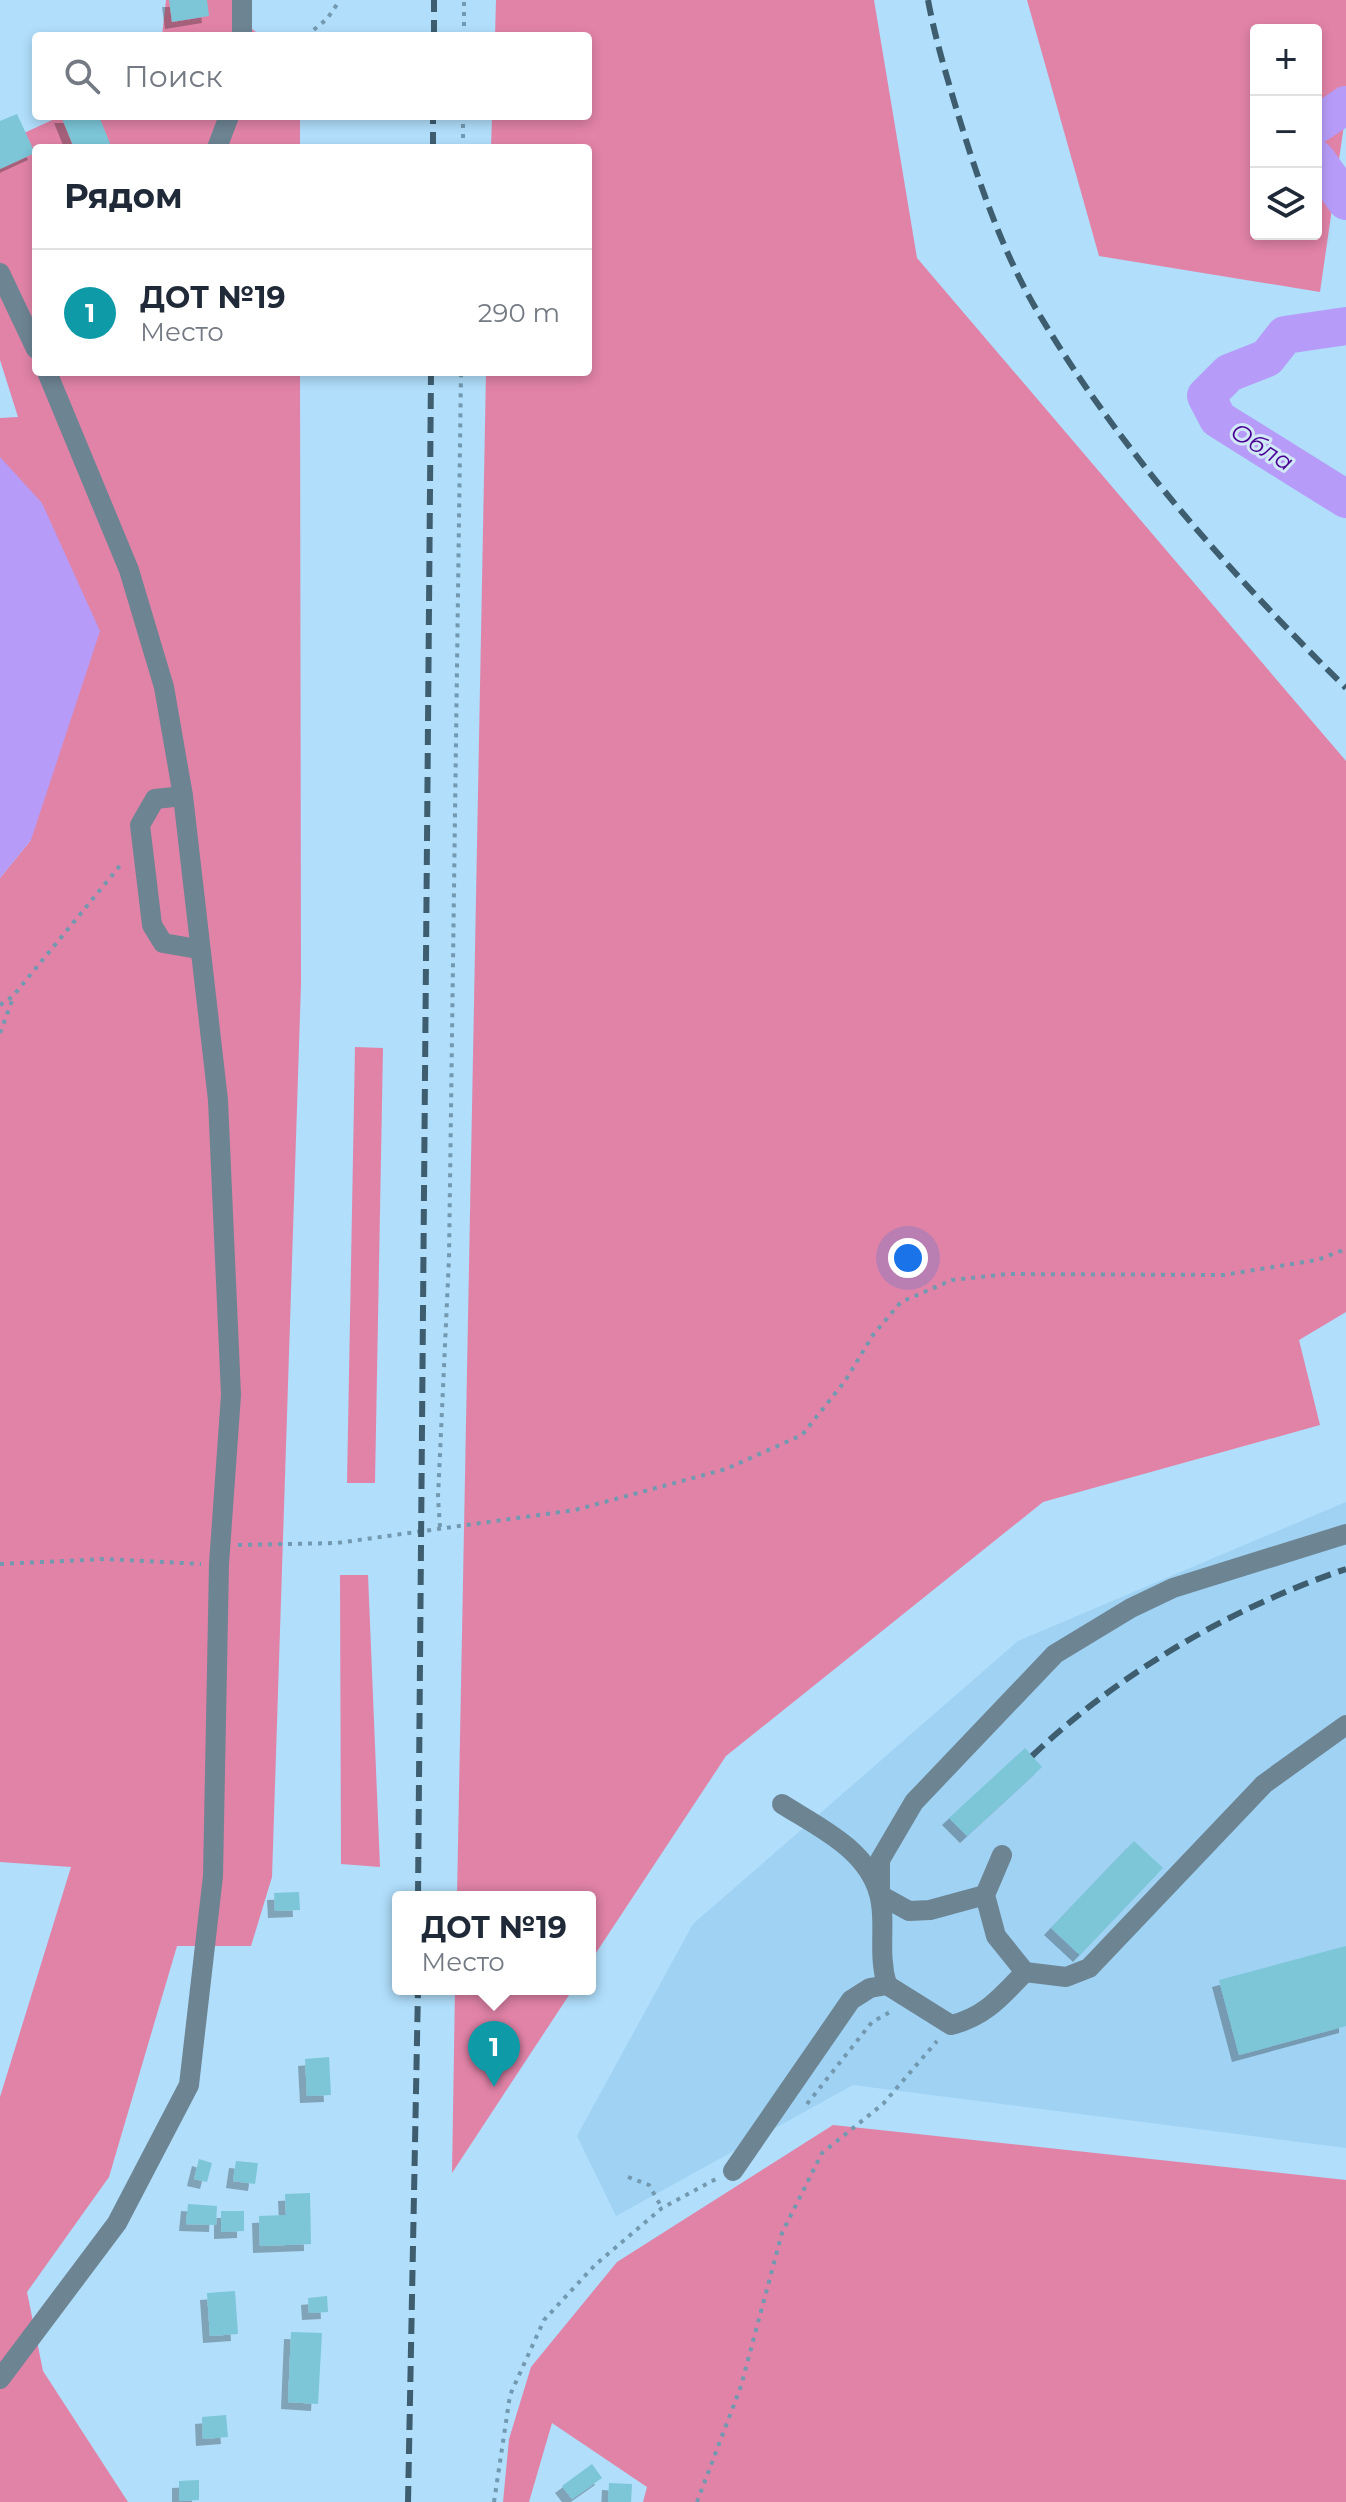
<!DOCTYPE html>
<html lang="ru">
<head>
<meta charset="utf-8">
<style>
	body { margin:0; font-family:Montserrat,sans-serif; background:#f6f6f7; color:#1f2937 }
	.controls { position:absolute; right:24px; top:24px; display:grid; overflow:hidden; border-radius:8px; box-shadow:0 4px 12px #0003 }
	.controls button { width:72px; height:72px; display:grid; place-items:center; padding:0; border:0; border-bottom:2px solid #e0e1e3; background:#fff; color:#1f2937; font:40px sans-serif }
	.you { position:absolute; left:908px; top:1258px; width:28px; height:28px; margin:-20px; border:6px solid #fff; border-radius:50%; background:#1a73e8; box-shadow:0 0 0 12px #1a73e833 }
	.badge { display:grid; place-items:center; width:52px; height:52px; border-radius:50%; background:#0b8043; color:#fff; font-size:26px; font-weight:700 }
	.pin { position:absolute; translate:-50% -66px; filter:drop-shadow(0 2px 4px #0008) }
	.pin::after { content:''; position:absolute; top:42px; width:28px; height:24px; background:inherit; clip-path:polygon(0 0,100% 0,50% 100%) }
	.popup { position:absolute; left:392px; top:1891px; width:204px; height:104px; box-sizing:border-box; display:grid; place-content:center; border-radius:8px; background:#fff; filter:drop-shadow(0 2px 6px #0005); font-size:26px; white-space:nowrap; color:#747a83 }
	.popup b { font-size:30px; color:#1f2937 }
	.popup::after { content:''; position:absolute; left:50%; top:100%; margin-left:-16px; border:16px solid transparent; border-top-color:#fff }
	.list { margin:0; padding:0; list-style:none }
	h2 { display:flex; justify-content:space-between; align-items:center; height:104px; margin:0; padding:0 32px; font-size:34px }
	h2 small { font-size:26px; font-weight:400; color:#747a83 }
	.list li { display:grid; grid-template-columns:52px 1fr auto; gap:24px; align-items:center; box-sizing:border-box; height:128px; padding:0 32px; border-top:2px solid #e0e1e3 }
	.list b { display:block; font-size:30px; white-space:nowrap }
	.list p { margin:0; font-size:26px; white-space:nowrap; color:#747a83 }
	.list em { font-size:26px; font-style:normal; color:#747a83 }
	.icon { flex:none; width:44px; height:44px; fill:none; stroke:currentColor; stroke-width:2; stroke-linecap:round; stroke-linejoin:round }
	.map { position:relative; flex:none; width:1346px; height:2502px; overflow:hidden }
	.search { position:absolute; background:#fff; box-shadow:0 4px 12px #0003; left:32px; top:32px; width:560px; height:88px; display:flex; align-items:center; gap:20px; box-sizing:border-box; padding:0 28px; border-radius:8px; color:#747a83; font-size:30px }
	.panel { position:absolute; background:#fff; box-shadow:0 4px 12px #0003; left:32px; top:144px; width:560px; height:232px; border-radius:8px }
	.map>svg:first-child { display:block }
	.built { fill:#9fd2f3 }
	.green { fill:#e183a7; fill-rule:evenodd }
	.water { fill:#b69cf8 }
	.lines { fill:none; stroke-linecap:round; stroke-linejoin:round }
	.river { stroke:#b69cf8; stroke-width:38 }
	.building { fill:#7cc6d8; filter:url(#shadow) }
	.path { stroke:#7399b0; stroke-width:4; stroke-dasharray:4 6; stroke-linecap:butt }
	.minor { stroke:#6d8493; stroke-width:20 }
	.rail { stroke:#3e5e70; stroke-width:6; stroke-dasharray:16 8; stroke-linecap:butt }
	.labels { text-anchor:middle; stroke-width:6; stroke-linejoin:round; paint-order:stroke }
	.water-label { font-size:24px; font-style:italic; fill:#490092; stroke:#d1e8f6 }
</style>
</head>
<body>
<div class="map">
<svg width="1346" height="2502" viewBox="0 0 1346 2502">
	<defs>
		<filter id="shadow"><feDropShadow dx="-7" dy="7" stdDeviation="0" flood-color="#0004"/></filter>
	</defs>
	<rect width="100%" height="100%" fill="#b0defb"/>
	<path class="built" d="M1346,1502V2148L853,2085L616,2216L577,2136L693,1924L1018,1641Z"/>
	<g class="green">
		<path d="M166,0H252L243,22L261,36H162Z"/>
		<path d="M496,0H874L917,258L1346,761V1312L1299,1340L1320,1425L1043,1502L726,1756L590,1962V1897H457L486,372H588V148H491L492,116H588V36H495Z"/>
		<path d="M1027,0H1346V111L1320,292L1099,256ZM1256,30H1316V234H1256Z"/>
		<path d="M61,116H300V148H36V372H300L301,984L272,1877L251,1946H177L109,2177L27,2292L43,2371L128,2502H0V2097L71,1867L0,1862V878L31,840L0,457V418L18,417L0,360V144Z"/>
		<path d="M355,1047L383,1048L375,1483H347Z"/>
		<path d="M340,1575H368L380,1867L341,1864Z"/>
		<path d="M455,1989H573L452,2173Z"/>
		<path d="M833,2125L1346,2180V2502H643L647,2487L552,2423L529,2502H503L509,2439L531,2367L617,2262Z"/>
	</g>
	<path class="water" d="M0,457L42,503L100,631L31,840L0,878Z"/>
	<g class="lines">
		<g class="river">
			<path d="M1316,125L1346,105"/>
			<path d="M1316,159L1346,201"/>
			<path d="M1346,326L1285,335L1267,358L1229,373L1206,396L1218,419L1346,499"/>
		</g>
	</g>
	<g class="building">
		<path d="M169,0H207L209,16L172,22Z"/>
		<path d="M17,114L35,153L0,169V121Z"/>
		<path d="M61,116H99L111,146L74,148Z"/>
		<path d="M1025,1748L1042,1767L967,1836L949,1818Z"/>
		<path d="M1134,1841L1163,1868L1080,1955L1051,1928Z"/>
		<path d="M299,1892L300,1910L275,1911L274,1893Z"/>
		<path d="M1346,1946V2026L1239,2055L1219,1980Z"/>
		<path d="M329,2057L331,2095L307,2096L305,2059Z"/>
		<path d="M199,2159L212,2163L207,2182L194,2179Z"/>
		<path d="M236,2161L258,2163L255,2184L233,2181Z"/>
		<path d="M310,2193L311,2244L260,2246L259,2216L286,2215L285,2194Z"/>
		<path d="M188,2204L217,2206L216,2225L186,2224Z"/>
		<path d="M221,2211H244V2231L221,2232Z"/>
		<path d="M235,2291L238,2334L210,2336L207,2293Z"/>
		<path d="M327,2296L328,2312L309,2313L308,2298Z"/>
		<path d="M291,2332L322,2333L318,2404L288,2402Z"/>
		<path d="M226,2415L228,2437L203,2439L202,2417Z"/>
		<path d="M592,2464L602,2478L572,2499L562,2486Z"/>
		<path d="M199,2480V2500L179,2501V2481Z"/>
		<path d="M609,2483L632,2484L631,2502H608Z"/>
	</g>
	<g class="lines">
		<g class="path">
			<path d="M306,36L327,19L340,0"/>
			<path d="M464,36V0"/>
			<path d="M463,148V116"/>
			<path d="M0,1005L13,996L123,862"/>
			<path d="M0,1033L13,998"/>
			<path d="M440,1527L438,1497L449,1258L461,372"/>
			<path d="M238,1545L337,1543L575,1510L726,1469L802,1435L845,1381L873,1335L901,1302L952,1280L1008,1274L1223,1275L1317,1260L1346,1249"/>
			<path d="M0,1564L106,1559L201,1564"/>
			<path d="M807,2104L872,2022L892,2011"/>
			<path d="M628,2177L649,2185L662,2208"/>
			<path d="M494,2502L510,2395L544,2320L595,2265L662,2208L716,2179"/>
			<path d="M697,2502L741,2386L782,2233L822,2153L883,2104L937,2041"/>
		</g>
		<g class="minor">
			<path d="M242,36V0"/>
			<path d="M217,148L229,116"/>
			<path d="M0,273L36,349"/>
			<path d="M183,796L155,799L140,825L152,925L163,943L198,949"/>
			<path d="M782,1804C818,1827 867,1849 879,1894C887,1921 877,1952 887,1985"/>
			<path d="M1002,1855L985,1895L996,1936L1025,1972L1066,1977L1089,1968L1264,1784L1346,1725"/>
			<path d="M985,1895L930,1910L909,1911L880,1895V1860L914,1802L1055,1654L1131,1608L1173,1588L1346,1534"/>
			<path d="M733,2171L851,2000L870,1988L887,1985L951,2025C985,2017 1002,1996 1025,1972"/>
			<path d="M0,2379L117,2223L189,2085L213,1876L219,1564L231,1395L218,1100L183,796L164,687L129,570L47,372"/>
		</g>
		<g class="rail">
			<path d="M928,0C935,38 946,74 957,111C978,180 1002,252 1039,314C1121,452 1232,575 1346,688"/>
			<path d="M434,36V0"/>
			<path d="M433,148V116"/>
			<path d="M1032,1756C1120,1672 1231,1608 1346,1569"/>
			<path d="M418,1897L431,372"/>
			<path d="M408,2502L418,1989"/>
		</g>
	</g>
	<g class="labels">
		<g class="water-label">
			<text transform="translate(1262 447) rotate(32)" y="8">Обла</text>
		</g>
	</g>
</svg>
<div class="controls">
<button>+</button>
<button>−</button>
<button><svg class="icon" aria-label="layers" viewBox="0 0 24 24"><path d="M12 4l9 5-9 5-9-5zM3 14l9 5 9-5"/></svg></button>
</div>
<div class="you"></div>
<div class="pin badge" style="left:494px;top:2087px;background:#0f9aa8">1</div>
<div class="popup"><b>ДОТ №19</b>Место</div>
<div class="search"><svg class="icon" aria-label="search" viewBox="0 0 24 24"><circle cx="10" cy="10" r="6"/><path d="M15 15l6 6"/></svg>Поиск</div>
<section class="panel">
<h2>Рядом<small></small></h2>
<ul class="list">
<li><span class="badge" style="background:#0f9aa8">1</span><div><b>ДОТ №19</b><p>Место</p></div><em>290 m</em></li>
</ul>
</section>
</div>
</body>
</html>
